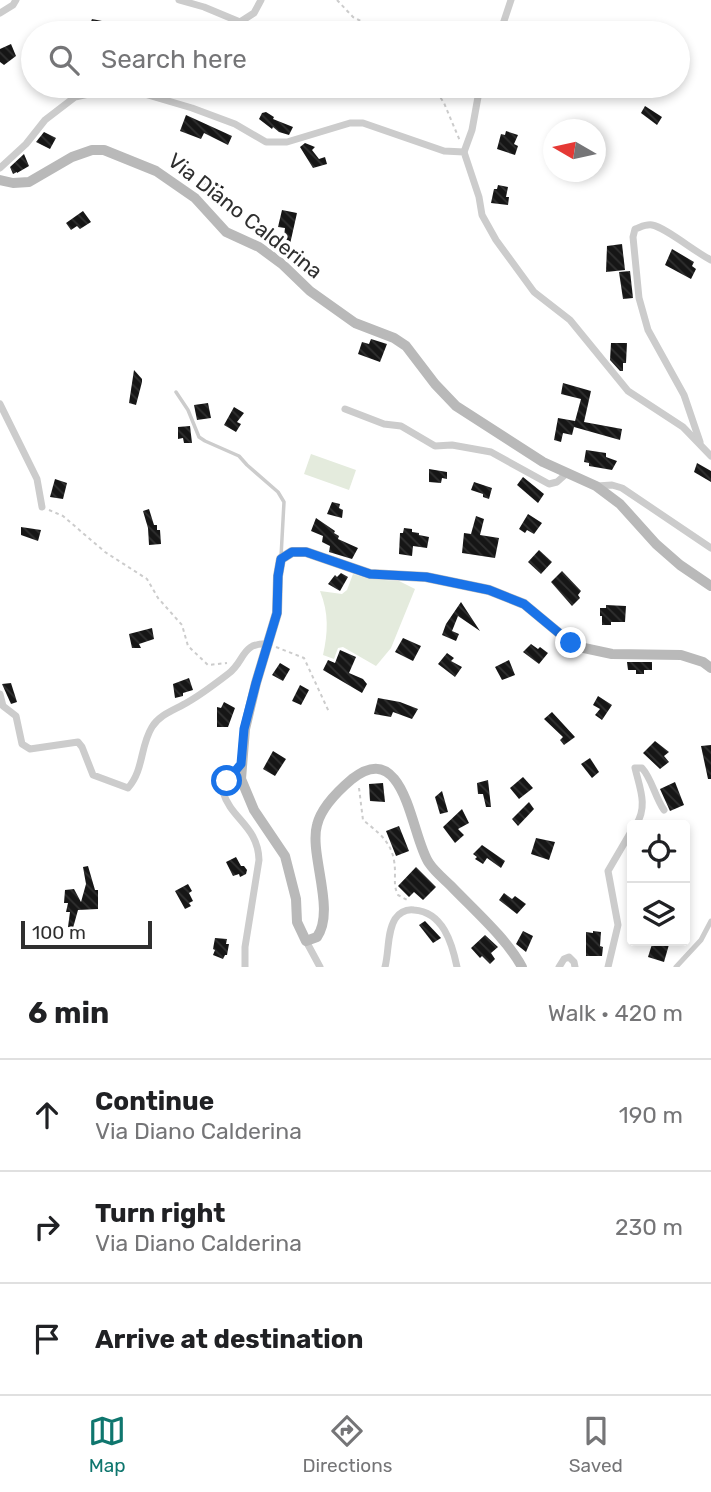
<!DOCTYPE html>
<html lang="en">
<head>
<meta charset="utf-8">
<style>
	body { margin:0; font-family:Rubik,sans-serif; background:#f6f6f6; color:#202124 }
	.controls { position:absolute; right:21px; bottom:21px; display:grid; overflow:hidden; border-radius:7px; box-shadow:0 4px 10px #0003 }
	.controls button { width:63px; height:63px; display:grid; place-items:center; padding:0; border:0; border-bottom:2px solid #e0e0e0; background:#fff; color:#202124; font:35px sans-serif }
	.compass { position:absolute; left:543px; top:119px; width:63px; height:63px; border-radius:50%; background:#fff; box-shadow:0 4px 10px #0003; rotate:279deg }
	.scale { position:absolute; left:21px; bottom:18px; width:131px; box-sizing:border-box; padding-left:7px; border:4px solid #2f2f2f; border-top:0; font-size:19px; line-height:24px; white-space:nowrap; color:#2f2f2f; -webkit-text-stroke:5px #fff; paint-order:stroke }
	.stop { position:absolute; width:21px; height:21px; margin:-16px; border:5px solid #1a73e8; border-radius:50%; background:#fff }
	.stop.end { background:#1a73e8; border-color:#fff; box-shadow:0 2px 7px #0008 }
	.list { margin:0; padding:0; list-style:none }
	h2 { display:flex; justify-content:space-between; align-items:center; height:91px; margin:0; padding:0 28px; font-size:30px }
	h2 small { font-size:23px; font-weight:400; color:#757577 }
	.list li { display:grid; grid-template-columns:46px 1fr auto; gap:21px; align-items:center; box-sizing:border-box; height:112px; padding:0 28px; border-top:2px solid #e0e0e0 }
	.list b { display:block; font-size:26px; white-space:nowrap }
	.list p { margin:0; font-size:23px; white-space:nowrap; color:#757577 }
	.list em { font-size:23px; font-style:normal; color:#757577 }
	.icon { flex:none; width:38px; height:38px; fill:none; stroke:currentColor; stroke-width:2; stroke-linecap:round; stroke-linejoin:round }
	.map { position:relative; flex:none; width:711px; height:967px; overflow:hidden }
	.search { position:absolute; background:#fff; box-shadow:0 4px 10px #0003; left:21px; right:21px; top:21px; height:77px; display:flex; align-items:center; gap:18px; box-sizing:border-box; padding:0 24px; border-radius:38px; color:#757577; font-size:26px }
	.sheet { height:427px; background:#fff }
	nav { display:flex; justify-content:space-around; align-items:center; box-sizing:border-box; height:98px; border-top:2px solid #e0e0e0; background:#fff; font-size:19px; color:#757577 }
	nav a { display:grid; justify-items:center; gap:4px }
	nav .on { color:#0f766e }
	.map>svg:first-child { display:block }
	.green { fill:#e4ebdd }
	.building { fill:url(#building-back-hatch) }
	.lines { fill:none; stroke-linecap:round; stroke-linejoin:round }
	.path { stroke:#ccc; stroke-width:2; stroke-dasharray:3.5 3.5; stroke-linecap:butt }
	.service { stroke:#ccc; stroke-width:3.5 }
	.pedestrian { stroke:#ccc; stroke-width:5 }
	.minor { stroke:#ccc; stroke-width:7 }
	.secondary { stroke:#b9b9b9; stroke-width:10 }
	.route { stroke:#1a73e8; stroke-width:9 }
	.labels { text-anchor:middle; stroke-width:7; stroke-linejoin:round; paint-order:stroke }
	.street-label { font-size:21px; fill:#2f2f2f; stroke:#fff }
</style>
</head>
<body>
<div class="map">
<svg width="711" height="967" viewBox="0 0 711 967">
	<defs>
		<pattern id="building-back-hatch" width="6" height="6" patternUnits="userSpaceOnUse" patternTransform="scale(1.75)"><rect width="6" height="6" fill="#161616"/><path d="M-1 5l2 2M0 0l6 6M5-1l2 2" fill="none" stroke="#303030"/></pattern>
	</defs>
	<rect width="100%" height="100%" fill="#fff"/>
	<g class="green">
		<path d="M311,454L356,470L349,490L304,474Z"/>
		<path d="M353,574L369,579L399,581L415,589L391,648L376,666L343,647L338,648L334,659L323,655C328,633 329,613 320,591L342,594L347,590Z"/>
	</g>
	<g class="building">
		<path d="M92,19L107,22L106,24L112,26L110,33L89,27Z"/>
		<path d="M11,44L16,56L4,65L0,62V49Z"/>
		<path d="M645,106L662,117L657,125L641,113Z"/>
		<path d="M266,112L274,117L273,119L293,127L289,135L279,132L273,127L272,129L259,119L262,113Z"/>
		<path d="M186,115L232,136L228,145L204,133L201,139L180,131Z"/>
		<path d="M506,131L518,135L514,144L518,146L515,155L497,149L501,134L505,135Z"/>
		<path d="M44,132L56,138L50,149L36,142Z"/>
		<path d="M305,143L315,147L312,150L319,159L325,157L327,164L313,168L300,147Z"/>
		<path d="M24,154L29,166L17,173V172L13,174L10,167Z"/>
		<path d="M209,178L224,187L218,195L204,185Z"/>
		<path d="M498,185L508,187L506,197H509L508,205L491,203L494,189H497Z"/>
		<path d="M282,210L297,213L288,253L282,252L285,228L278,227Z"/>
		<path d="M83,211L91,222L80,229L77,226L71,230L66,223Z"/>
		<path d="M622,244L625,270L606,272L607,246Z"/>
		<path d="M672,249L694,262L692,266L696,269L691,279L665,265Z"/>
		<path d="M630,271L633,298L623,299L619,272Z"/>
		<path d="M371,339L387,344L380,362L358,354L362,342L369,344Z"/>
		<path d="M611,343H627L626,363H623V371H620L610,360Z"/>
		<path d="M134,370L142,379V382L136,405L129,403Z"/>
		<path d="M563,383L591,391L584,422L622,429L620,440L574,427L572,435L563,433L561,442L554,440L558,418L575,421L574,425L581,399L561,394Z"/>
		<path d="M208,403L211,418L197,420L194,405Z"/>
		<path d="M234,407L244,413L237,422L241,424L236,432L224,425Z"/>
		<path d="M190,426L192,443H184L183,438L178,439V427Z"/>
		<path d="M586,450L606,453V457L617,461L612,470L589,466V463L584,462Z"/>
		<path d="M697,463L711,471V482L694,472Z"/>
		<path d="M429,469L447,472V479L442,478L441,483L429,482Z"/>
		<path d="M523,477L544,494L538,503L517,485Z"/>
		<path d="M55,479L67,483L63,499L50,497Z"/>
		<path d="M474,482L492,488L489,499L483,497V494L471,490Z"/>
		<path d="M332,502L340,504L339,508L343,510L342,518L327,514Z"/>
		<path d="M149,509L154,525H157V530H160L161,544L149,545L148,528L143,511Z"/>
		<path d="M528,514L542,523L534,534L527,530L525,533L519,529Z"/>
		<path d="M476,516L484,519L480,535L499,538L495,558L462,553L464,533L471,534Z"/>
		<path d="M316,518L335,531L334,533L339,536L338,539L358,548L352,559L329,552L330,546L322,542L323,536L311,531Z"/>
		<path d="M21,527L41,530L38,541L21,535Z"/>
		<path d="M404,528L412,529V532L419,533V535L429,537L427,548L413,546L412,556L399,554L400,533H403Z"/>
		<path d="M539,550L552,562L541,574L528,562Z"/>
		<path d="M562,571L581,591L578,595L580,598L572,606L551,582Z"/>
		<path d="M341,573L348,577L340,591L328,584L335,575L337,577Z"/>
		<path d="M461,602L480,631L458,616L452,631L459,634L456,641L442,635L446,624Z"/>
		<path d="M606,605L626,606L625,622H611V625H602V616H600V608H606Z"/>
		<path d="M152,628L154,639L139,644L141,648H132L129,634Z"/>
		<path d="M403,638L421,646L413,661L395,652Z"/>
		<path d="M531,644L538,649L540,647L548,653L539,664L523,652Z"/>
		<path d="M340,650L356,657L349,673L363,679L367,684L362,693L323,670L328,660L335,663Z"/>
		<path d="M447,653L454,658L451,661L462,667L455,677L438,664Z"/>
		<path d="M509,660L515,675L502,680L495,667Z"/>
		<path d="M627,662H652V670H644V674H636V670H628Z"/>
		<path d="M280,663L290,669L283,681L272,675Z"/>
		<path d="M189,678L193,690L183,693V696L175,698L173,684Z"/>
		<path d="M11,683L17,702L11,704L2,684Z"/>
		<path d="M300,685L309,690L301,705L292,701Z"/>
		<path d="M598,696L612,705L602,720L595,715L600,709L593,705Z"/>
		<path d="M378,698L400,702L418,709L412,719L393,712L391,717L374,714Z"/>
		<path d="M224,702L235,708L228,727H217V707L221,708Z"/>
		<path d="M552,712L575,737L564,745L560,740L563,737L544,719Z"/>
		<path d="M655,741L669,752L664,756L669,762L660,769L643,753Z"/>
		<path d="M711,745V779H708L701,746Z"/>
		<path d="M273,751L286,759L275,776L263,769Z"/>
		<path d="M590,758L599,772L592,778L581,764Z"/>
		<path d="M523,777L533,788L519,799L510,788Z"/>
		<path d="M488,780L491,807H486L483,794H478L477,783Z"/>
		<path d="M675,782L684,805L670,811L660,789Z"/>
		<path d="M383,783L385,802L370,801L369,784Z"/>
		<path d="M442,791L448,812L440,814L435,797Z"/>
		<path d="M529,802L534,809L518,826L512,819Z"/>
		<path d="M462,809L469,823L458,829L464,835L455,843L443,827Z"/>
		<path d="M399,826L409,851L396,856L386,831Z"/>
		<path d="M536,838L555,842L549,860L531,854Z"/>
		<path d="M482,845L505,861L501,868L487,858L483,864L475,859L477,857L473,854Z"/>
		<path d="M236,857L241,866H244L247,870L246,874L240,877L239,874L233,876L226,862Z"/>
		<path d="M88,866L95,890H98V909L78,910L73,928L68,927L70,912H66L68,903H64L65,890L74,889L81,902L86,884L83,867Z"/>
		<path d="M416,867L436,887L423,900L414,892L409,897L398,886Z"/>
		<path d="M188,884L192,891L189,893L193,901L189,903L191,906L185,909L175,891Z"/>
		<path d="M504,893L512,899L515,896L526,904L517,914L499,900Z"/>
		<path d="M425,921L441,938L433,943L419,925Z"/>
		<path d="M523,931L533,936L526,952L516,944Z"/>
		<path d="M593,931L601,932L600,946L603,947L602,956H586V932L593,933Z"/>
		<path d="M485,935L498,947L491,953L495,959L490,964L482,956L480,958L471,948Z"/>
		<path d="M215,938L227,939L226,944H229L227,955H225L223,959L213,955L215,950L213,949Z"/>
		<path d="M653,941H670L664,962L648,957Z"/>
	</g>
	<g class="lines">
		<g class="path">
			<path d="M337,0L353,17L384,33"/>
			<path d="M433,86L444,103L460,141"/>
			<path d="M49,510L63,516L105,552L147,579L158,598L182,625L188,646L208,665L227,663"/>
			<path d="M276,647L304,658L329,712"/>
			<path d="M359,788L363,820C383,836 395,845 395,873C395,881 394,887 398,895L409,901"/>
		</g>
		<path class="service" d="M176,392L188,410L199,437L205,441L239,456L247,465L278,492L284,502L281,557"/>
		<path class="pedestrian" d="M676,967L701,940L711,921"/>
		<g class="minor">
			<path d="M179,0L204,7L240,22L254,13L261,0"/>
			<path d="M0,13L13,5L16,0"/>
			<path d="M493,33L502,27L511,0"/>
			<path d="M464,152L472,130L480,86"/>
			<path d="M0,168L26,144L45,120L75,97L107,90H131L192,108L235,124L266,142H287L350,123H363L444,151L464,152L479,197L482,215L496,240L534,292L570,320L628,391L683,427L711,456"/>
			<path d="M0,404L37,479L42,507"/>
			<path d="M345,409L384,424L401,426L435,446L452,445L491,452L549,484L557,482L566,474"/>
			<path d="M700,442L684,395L648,330L639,298L633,237L635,229C641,227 646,224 652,225C665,227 695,252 711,260"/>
			<path d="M597,486L612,485L622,488L711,548"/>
			<path d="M0,694L3,706L16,716L22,744L30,749L78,742L82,747L93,775L128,788C144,770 140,746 152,727C160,714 175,710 188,702C202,694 215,684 228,674C246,661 240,642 269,644"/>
			<path d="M241,764L226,783L223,792C231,819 258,826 259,860L245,947V967"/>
			<path d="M636,825C648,806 640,789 635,768H642C652,779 655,797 664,810"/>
			<path d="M306,941L320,967"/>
			<path d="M385,967C389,952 387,932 395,919C400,912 406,909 414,910C443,912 452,943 457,967"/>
			<path d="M559,967L564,959L569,957L574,962L575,967"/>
			<path d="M608,967L618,925L608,871L632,830"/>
		</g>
		<g class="secondary">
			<path d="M0,180L13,183L29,182L72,157L92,150H104L156,171L195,198L226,232L259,247L282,264L310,291L355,323L394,338L406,346L435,384L456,406L543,462L596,486L620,504L656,544L680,565L711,586"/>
			<path d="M522,967C507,939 474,910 451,886C444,879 435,872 429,863C411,837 406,737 352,779C339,790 321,808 317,825C309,854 336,910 317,937L306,941L297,922L296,899L285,856L254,810L241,779L245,729L256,683L277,613L278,576L281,559L292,552H306L370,574L426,577L489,590L524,604L571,643L584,648L612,654L681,655L703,662L711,668"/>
		</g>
	</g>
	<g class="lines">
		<path class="route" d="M227,781L241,764L244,729L256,683L277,613L278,576L281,559L292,552H306L370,574L426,577L489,590L524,604L571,643"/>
	</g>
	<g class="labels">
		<g class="street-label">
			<text transform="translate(245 216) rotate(38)" y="7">Via Diano Calderina</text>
		</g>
	</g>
</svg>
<div class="controls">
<button><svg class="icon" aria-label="locate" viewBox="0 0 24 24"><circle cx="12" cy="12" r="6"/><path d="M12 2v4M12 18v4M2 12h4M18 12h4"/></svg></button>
<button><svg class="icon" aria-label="layers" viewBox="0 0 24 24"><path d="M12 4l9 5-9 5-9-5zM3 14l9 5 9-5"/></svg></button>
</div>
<svg class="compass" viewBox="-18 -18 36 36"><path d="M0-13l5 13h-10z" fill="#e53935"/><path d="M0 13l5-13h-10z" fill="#757577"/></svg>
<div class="scale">100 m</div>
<div class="stop" style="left:227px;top:781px"></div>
<div class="stop end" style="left:571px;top:643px"></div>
<div class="search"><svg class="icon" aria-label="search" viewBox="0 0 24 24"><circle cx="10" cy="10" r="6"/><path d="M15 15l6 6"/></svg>Search here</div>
</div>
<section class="sheet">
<h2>6 min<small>Walk · 420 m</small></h2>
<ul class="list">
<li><svg class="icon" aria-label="ahead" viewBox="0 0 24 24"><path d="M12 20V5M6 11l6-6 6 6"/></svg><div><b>Continue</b><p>Via Diano Calderina</p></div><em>190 m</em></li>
<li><svg class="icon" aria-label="right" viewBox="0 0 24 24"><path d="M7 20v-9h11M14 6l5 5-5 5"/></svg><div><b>Turn right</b><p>Via Diano Calderina</p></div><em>230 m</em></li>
<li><svg class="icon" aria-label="arrive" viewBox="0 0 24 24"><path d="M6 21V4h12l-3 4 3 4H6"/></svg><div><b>Arrive at destination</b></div></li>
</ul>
</section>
<nav>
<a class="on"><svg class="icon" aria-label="map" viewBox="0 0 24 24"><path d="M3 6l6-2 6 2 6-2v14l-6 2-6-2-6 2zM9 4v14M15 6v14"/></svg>Map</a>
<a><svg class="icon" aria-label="directions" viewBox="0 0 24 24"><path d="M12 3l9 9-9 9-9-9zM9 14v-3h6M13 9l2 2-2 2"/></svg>Directions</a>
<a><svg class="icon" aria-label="saved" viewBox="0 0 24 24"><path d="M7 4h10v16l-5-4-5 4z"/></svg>Saved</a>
</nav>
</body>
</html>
